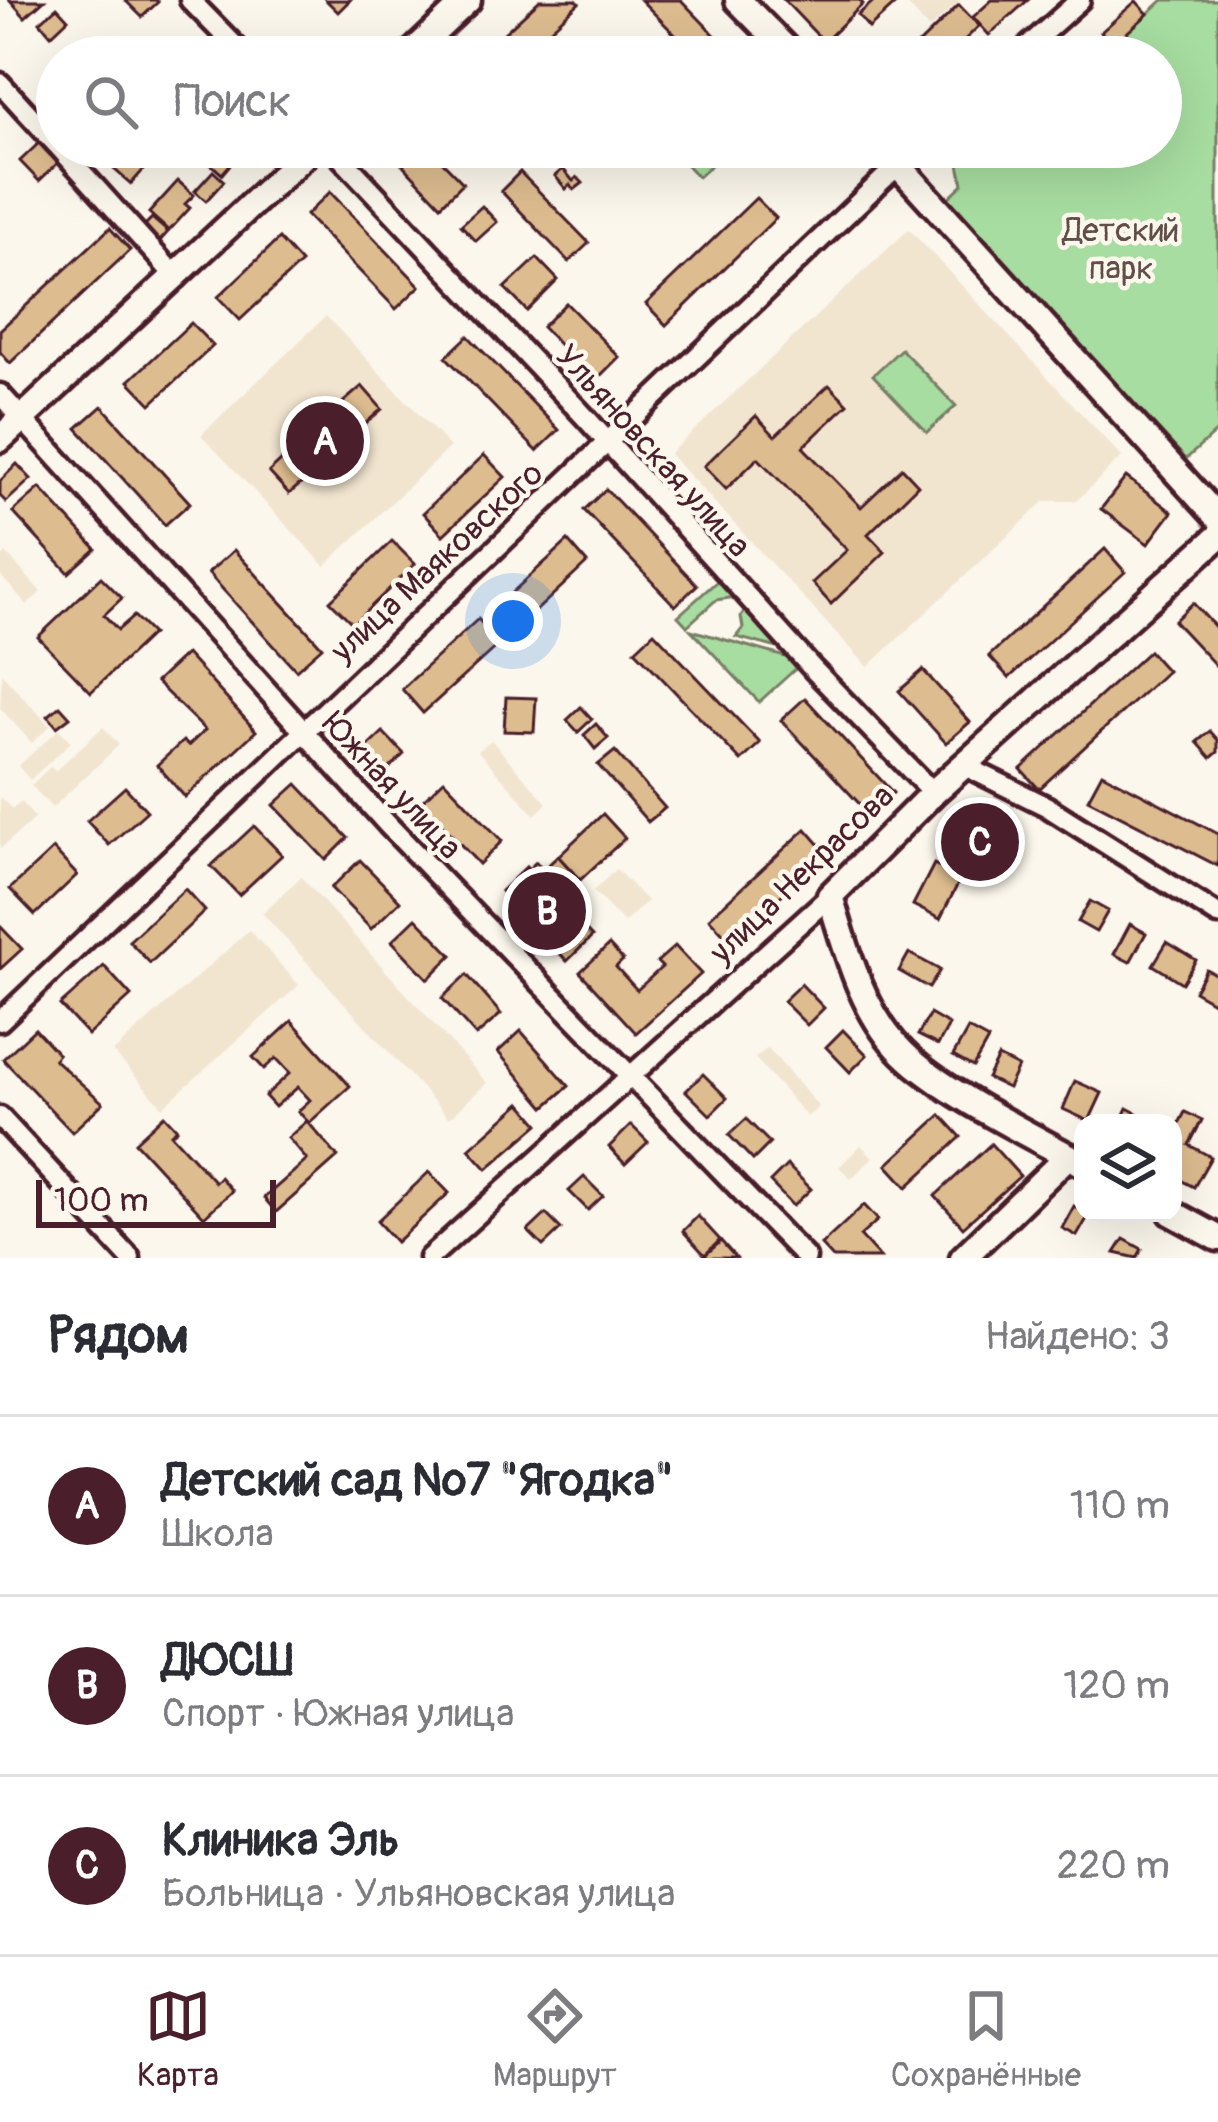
<!DOCTYPE html>
<html lang="ru">
<head>
<meta charset="utf-8">
<style>
	body { margin:0; font-family:Pangolin,sans-serif; background:#f7f7f7; color:#2b2b33 }
	.controls { position:absolute; right:36px; bottom:36px; display:grid; overflow:hidden; border-radius:24px; box-shadow:0 12px 48px #0002 }
	.controls button { width:108px; height:108px; display:grid; place-items:center; padding:0; border:0; border-bottom:3px solid #e1e1e2; background:#fff; color:#2b2b33; font:60px sans-serif }
	.scale { position:absolute; left:36px; bottom:30px; width:240px; box-sizing:border-box; padding-left:12px; border:6px solid #4a1f2b; border-top:0; font-size:33px; line-height:42px; white-space:nowrap; color:#4a1f2b; -webkit-text-stroke:9px #fbf7ec; paint-order:stroke }
	.you { position:absolute; left:513px; top:621px; width:42px; height:42px; margin:-30px; border:9px solid #fff; border-radius:50%; background:#1a73e8; box-shadow:0 0 0 18px #1a73e833 }
	.badge { display:grid; place-items:center; width:78px; height:78px; border-radius:50%; background:#4a1f2b; color:#fff; font-size:39px; font-weight:700 }
	.pin { position:absolute; translate:-50% -50%; border:6px solid #fff; box-shadow:0 3px 12px #0006 }
	.list { margin:0; padding:0; list-style:none }
	h2 { display:flex; justify-content:space-between; align-items:center; height:156px; margin:0; padding:0 48px; font-size:51px }
	h2 small { font-size:39px; font-weight:400; color:#7c7c81 }
	.list li { display:grid; grid-template-columns:78px 1fr auto; gap:36px; align-items:center; box-sizing:border-box; height:180px; padding:0 48px; border-top:3px solid #e1e1e2 }
	.list b { display:block; font-size:45px; white-space:nowrap }
	.list p { margin:0; font-size:39px; white-space:nowrap; color:#7c7c81 }
	.list em { font-size:39px; font-style:normal; color:#7c7c81 }
	.icon { flex:none; width:66px; height:66px; fill:none; stroke:currentColor; stroke-width:2; stroke-linecap:round; stroke-linejoin:round }
	.map { position:relative; flex:none; width:1218px; height:1258px; overflow:hidden }
	.search { position:absolute; background:#fff; box-shadow:0 12px 48px #0002; left:36px; right:36px; top:36px; height:132px; display:flex; align-items:center; gap:30px; box-sizing:border-box; padding:0 42px; border-radius:66px; color:#7c7c81; font-size:45px }
	.sheet { height:696px; background:#fff }
	nav { display:flex; justify-content:space-around; align-items:center; box-sizing:border-box; height:168px; border-top:3px solid #e1e1e2; background:#fff; font-size:33px; color:#7c7c81 }
	nav a { display:grid; justify-items:center; gap:6px }
	nav .on { color:#4a1f2b }
	.map>svg:first-child { display:block }
	.built { fill:#f2e5d0 }
	.green { fill:#a7dda0; stroke:#787e66; stroke-width:3 }
	.building { fill:#ddbc8f; stroke:#4a1f2b; stroke-width:3 }
	.lines { fill:none; stroke-linecap:round; stroke-linejoin:round }
	.minor-casing { stroke:#4a1f2b; stroke-width:27 }
	.major-casing { stroke:#4a1f2b; stroke-width:33 }
	.minor { stroke:#fbf7ec; stroke-width:18 }
	.major { stroke:#fbf7ec; stroke-width:24 }
	.labels { text-anchor:middle; stroke-width:9; stroke-linejoin:round; paint-order:stroke }
	.park-label { font-size:33px; fill:#614e48; stroke:#fbf7ec }
	.street-label { font-size:33px; fill:#4a1f2b; stroke:#fbf7ec }
</style>
</head>
<body>
<div class="map">
<svg width="1218" height="1258" viewBox="0 0 1218 1258">
	<rect width="100%" height="100%" fill="#fbf7ec"/>
	<filter id="ink" filterUnits="userSpaceOnUse"><feTurbulence type="fractalNoise" baseFrequency=".00833" numOctaves="2"/><feDisplacementMap in="SourceGraphic" scale="24" xChannelSelector="R" yChannelSelector="G"/><feConvolveMatrix kernelMatrix="1 2 1 2 8 2 1 2 1" color-interpolation-filters="sRGB"/></filter>
	<g filter="url(#ink)">
		<g class="built">
			<path d="M903,0H961L929,29Z"/>
			<path d="M909,229L1122,457L1076,501H1045L868,667L669,454Z"/>
			<path d="M326,316L450,447L325,566L201,435Z"/>
			<path d="M6,553L41,592L27,605L0,575V559Z"/>
			<path d="M2,674L50,726L32,743L0,708Z"/>
			<path d="M103,727L119,745L52,808L31,785L50,767L55,771Z"/>
			<path d="M59,729L71,742L30,780L18,766Z"/>
			<path d="M491,740L547,803L535,815L478,751Z"/>
			<path d="M0,797L12,809L21,801L35,818L0,849Z"/>
			<path d="M616,869L647,901L624,923L593,891Z"/>
			<path d="M301,877L487,1083L449,1118L262,913Z"/>
			<path d="M249,930L299,985L163,1107L113,1052Z"/>
			<path d="M768,1048L819,1107L807,1117L755,1058Z"/>
			<path d="M861,1145L873,1157L851,1179L839,1167Z"/>
		</g>
		<g class="green">
			<path d="M1163,0H1218V430L1186,459L945,201L963,184L958,159L967,147H1161V57H1100Z"/>
			<path d="M670,147H714L722,155L698,177Z"/>
			<path d="M901,349L956,406L927,432L873,375Z"/>
			<path d="M726,582L736,597L716,600L687,626L678,616L715,583Z"/>
			<path d="M745,610L778,648L736,637L743,628L741,616Z"/>
			<path d="M691,630L803,662L759,702Z"/>
		</g>
		<g class="building">
			<path d="M10,0H44L25,17Z"/>
			<path d="M125,0H156L158,2L142,17Z"/>
			<path d="M326,0H350L338,12Z"/>
			<path d="M540,0H576L579,3L520,57H478Z"/>
			<path d="M641,0H681L736,57H697Z"/>
			<path d="M784,0H859L863,4L824,42Z"/>
			<path d="M875,0H900L869,28L858,15Z"/>
			<path d="M992,0H1028L989,35L973,17Z"/>
			<path d="M1136,1L1148,14L1113,45L1101,32Z"/>
			<path d="M959,5L979,26L947,57H934L920,43Z"/>
			<path d="M57,7L68,19L51,35L40,22Z"/>
			<path d="M866,42L880,57H850Z"/>
			<path d="M918,44L930,57H904Z"/>
			<path d="M306,45L318,57H295Z"/>
			<path d="M41,141L60,161L39,181L20,161Z"/>
			<path d="M166,147H176L183,153L171,168L158,156Z"/>
			<path d="M191,147H231L239,154L222,174Z"/>
			<path d="M386,147H428L463,183L441,205Z"/>
			<path d="M784,147H824L826,149L806,169Z"/>
			<path d="M130,151L147,166L131,184L114,169Z"/>
			<path d="M563,169L573,181L577,177L583,183L574,190L570,185L566,189L555,176Z"/>
			<path d="M213,171L224,181L206,201L195,191Z"/>
			<path d="M520,172L589,243L569,262L501,191Z"/>
			<path d="M178,181L194,195L185,204L190,208L169,231L149,213Z"/>
			<path d="M330,192L420,286L396,309L306,215Z"/>
			<path d="M756,198L776,218L666,325L646,304Z"/>
			<path d="M482,206L497,222L476,241L461,225Z"/>
			<path d="M152,218L168,232L159,242L143,227Z"/>
			<path d="M110,228L130,250L10,363L0,352V330Z"/>
			<path d="M279,239L301,263L240,320L218,297Z"/>
			<path d="M537,258L558,280L527,311L505,288Z"/>
			<path d="M566,303L619,357L595,381L542,327Z"/>
			<path d="M191,323L213,346L151,404L129,381Z"/>
			<path d="M468,336L559,430L537,451L446,357Z"/>
			<path d="M829,385L848,404L803,447L861,507L902,468L918,485L868,534L885,552L831,604L812,583L847,550L758,458L726,489L704,466L756,416L775,436Z"/>
			<path d="M362,386L382,409L357,431L365,441L317,483L310,476L289,494L269,472L292,451L298,458L347,415L339,406Z"/>
			<path d="M102,406L190,503L165,525L77,428Z"/>
			<path d="M484,455L505,477L443,535L423,513Z"/>
			<path d="M17,464L31,479L6,502L0,496V481Z"/>
			<path d="M1126,477L1172,512L1148,544L1101,509Z"/>
			<path d="M40,488L96,549L69,573L13,512Z"/>
			<path d="M606,489L697,585L675,606L584,510Z"/>
			<path d="M392,541L415,564L353,624L330,601Z"/>
			<path d="M568,541L587,563L525,621L505,599Z"/>
			<path d="M1105,549L1125,572L1009,678L989,656Z"/>
			<path d="M234,550L322,647L296,670L208,573Z"/>
			<path d="M101,577L122,598L104,615L118,630L134,616L152,634L91,692L38,637Z"/>
			<path d="M1193,603L1218,630V668L1174,621Z"/>
			<path d="M478,619L500,643L423,713L402,689Z"/>
			<path d="M654,632L760,743L741,761L635,650Z"/>
			<path d="M1149,651L1167,671L1039,789L1021,769Z"/>
			<path d="M186,654L256,731L185,797L157,765L183,741L188,746L205,730L156,682Z"/>
			<path d="M923,670L970,722L946,743L899,691Z"/>
			<path d="M506,697L536,698L534,732L504,731Z"/>
			<path d="M805,698L893,793L870,815L781,720Z"/>
			<path d="M60,706L70,717L57,727L48,716Z"/>
			<path d="M581,707L592,719L578,732L567,720Z"/>
			<path d="M596,724L608,738L595,749L584,735Z"/>
			<path d="M1210,731L1218,740V752L1211,758L1197,742Z"/>
			<path d="M383,732L404,754L383,775L361,753Z"/>
			<path d="M615,751L665,808L648,822L598,765Z"/>
			<path d="M1102,773L1218,834V866L1088,799Z"/>
			<path d="M444,780L502,841L479,864L421,802Z"/>
			<path d="M297,784L348,838L326,860L274,805Z"/>
			<path d="M125,787L147,811L109,845L87,821Z"/>
			<path d="M603,814L625,838L580,880L558,856Z"/>
			<path d="M989,819L1007,839L970,870L953,851Z"/>
			<path d="M254,826L282,855L239,895L211,866Z"/>
			<path d="M806,829L827,853L731,942L709,918Z"/>
			<path d="M53,849L77,875L35,915L10,889Z"/>
			<path d="M558,856L580,880L557,901L528,870L536,862L543,870Z"/>
			<path d="M360,860L400,901L371,929L331,888Z"/>
			<path d="M934,864L961,878L940,919L913,905Z"/>
			<path d="M526,867L592,937L567,961L501,891Z"/>
			<path d="M185,889L205,911L150,963L129,941Z"/>
			<path d="M1090,901L1108,911L1096,932L1078,922Z"/>
			<path d="M416,918L452,955L428,979L392,941Z"/>
			<path d="M1130,924L1146,933L1130,962L1114,954Z"/>
			<path d="M0,926L22,949L0,969Z"/>
			<path d="M1167,942L1196,960L1182,983L1153,965Z"/>
			<path d="M609,945L623,960L616,967L637,990L662,967L657,962L675,946L701,974L636,1033L580,972Z"/>
			<path d="M909,953L940,970L929,988L899,971Z"/>
			<path d="M104,966L131,996L88,1035L60,1005Z"/>
			<path d="M1206,969L1218,976L1215,1003L1194,991Z"/>
			<path d="M467,975L501,1014L476,1036L442,998Z"/>
			<path d="M801,984L824,1008L807,1025L783,1001Z"/>
			<path d="M930,1014L949,1025L938,1045L918,1035Z"/>
			<path d="M292,1021L350,1086L309,1123L298,1111L310,1100L298,1087L275,1107L265,1096L290,1073L276,1058L264,1069L253,1057Z"/>
			<path d="M35,1029L58,1054L54,1059L103,1103L72,1132L3,1059Z"/>
			<path d="M968,1029L988,1040L973,1067L953,1056Z"/>
			<path d="M843,1030L867,1055L850,1072L826,1047Z"/>
			<path d="M521,1031L569,1086L545,1107L498,1052Z"/>
			<path d="M998,1057L1018,1067L1008,1088L987,1078Z"/>
			<path d="M703,1074L727,1098L710,1115L686,1091Z"/>
			<path d="M1075,1081L1102,1093L1089,1121L1063,1109Z"/>
			<path d="M521,1103L539,1124L487,1169L469,1149Z"/>
			<path d="M1127,1108L1156,1123H1120Z"/>
			<path d="M1185,1112L1202,1120L1189,1145L1211,1157L1194,1187L1173,1176V1135Z"/>
			<path d="M164,1115L177,1129L171,1134L215,1182L220,1177L232,1191L204,1217L135,1142Z"/>
			<path d="M941,1115L961,1137L907,1187L887,1165Z"/>
			<path d="M746,1119L770,1143L753,1160L729,1135Z"/>
			<path d="M307,1121L338,1157L276,1212L264,1198L307,1160L288,1138Z"/>
			<path d="M631,1125L648,1142L625,1164L609,1147Z"/>
			<path d="M991,1144L1020,1176L963,1227L935,1196Z"/>
			<path d="M787,1165L811,1189L793,1206L770,1182Z"/>
			<path d="M429,1172L449,1193L396,1242L377,1221Z"/>
			<path d="M584,1177L603,1196L588,1210L569,1191Z"/>
			<path d="M864,1205L878,1220L860,1236L880,1258H833L821,1245Z"/>
			<path d="M1074,1206L1089,1215L1077,1236L1062,1228Z"/>
			<path d="M546,1214L561,1229L543,1246L528,1231Z"/>
			<path d="M698,1216L720,1240L705,1255L683,1231Z"/>
			<path d="M1124,1239L1142,1249L1137,1258L1115,1253Z"/>
			<path d="M721,1241L736,1258H708L705,1255Z"/>
		</g>
		<g class="lines">
			<g class="minor-casing">
				<g id="minor">
					<path d="M190,0L246,57"/>
					<path d="M1016,57L1080,0"/>
					<path d="M0,83L57,145"/>
					<path d="M59,147L177,278"/>
					<path d="M331,147L585,417L813,669L933,793"/>
					<path d="M0,394L388,825L806,1258"/>
					<path d="M963,765L1046,806L1218,915"/>
					<path d="M0,1021L917,147"/>
					<path d="M0,1117L130,1258"/>
					<path d="M429,1258L830,896"/>
				</g>
			</g>
			<g class="major-casing">
				<g id="major">
					<path d="M738,0L794,57"/>
					<path d="M408,57L468,0"/>
					<path d="M882,147L1218,518"/>
					<path d="M0,439L313,147"/>
					<path d="M1083,1164C1032,1136 942,1092 903,1053C862,1013 846,949 830,896L933,793L1218,537"/>
					<path d="M1172,1213L1218,1238"/>
					<path d="M963,1258L1068,1156"/>
				</g>
			</g>
			<use href="#minor" class="minor"/>
			<use href="#major" class="major"/>
		</g>
	</g>
	<g class="labels">
		<g class="park-label">
			<text x="1121" y="241">Детский<tspan x="1121" dy="38">парк</tspan></text>
		</g>
		<g class="street-label">
			<text transform="translate(654 450) rotate(48)" y="12">Ульяновская улица</text>
			<text transform="translate(436 561) rotate(-43)" y="12">улица Маяковского</text>
			<text transform="translate(393 785) rotate(47)" y="12">Южная улица</text>
			<text transform="translate(801 873) rotate(-44)" y="12">улица Некрасова</text>
		</g>
	</g>
</svg>
<div class="controls">
<button><svg class="icon" aria-label="layers" viewBox="0 0 24 24"><path d="M12 4l9 5-9 5-9-5zM3 14l9 5 9-5"/></svg></button>
</div>
<div class="scale">100 m</div>
<div class="you"></div>
<div class="pin badge" style="left:325px;top:441px">A</div>
<div class="pin badge" style="left:547px;top:911px">B</div>
<div class="pin badge" style="left:980px;top:842px">C</div>
<div class="search"><svg class="icon" aria-label="search" viewBox="0 0 24 24"><circle cx="10" cy="10" r="6"/><path d="M15 15l6 6"/></svg>Поиск</div>
</div>
<section class="sheet">
<h2>Рядом<small>Найдено: 3</small></h2>
<ul class="list">
<li><span class="badge">A</span><div><b>Детский сад №7 &quot;Ягодка&quot;</b><p>Школа</p></div><em>110 m</em></li>
<li><span class="badge">B</span><div><b>ДЮСШ</b><p>Спорт · Южная улица</p></div><em>120 m</em></li>
<li><span class="badge">C</span><div><b>Клиника Эль</b><p>Больница · Ульяновская улица</p></div><em>220 m</em></li>
</ul>
</section>
<nav>
<a class="on"><svg class="icon" aria-label="map" viewBox="0 0 24 24"><path d="M3 6l6-2 6 2 6-2v14l-6 2-6-2-6 2zM9 4v14M15 6v14"/></svg>Карта</a>
<a><svg class="icon" aria-label="directions" viewBox="0 0 24 24"><path d="M12 3l9 9-9 9-9-9zM9 14v-3h6M13 9l2 2-2 2"/></svg>Маршрут</a>
<a><svg class="icon" aria-label="saved" viewBox="0 0 24 24"><path d="M7 4h10v16l-5-4-5 4z"/></svg>Сохранённые</a>
</nav>
</body>
</html>
